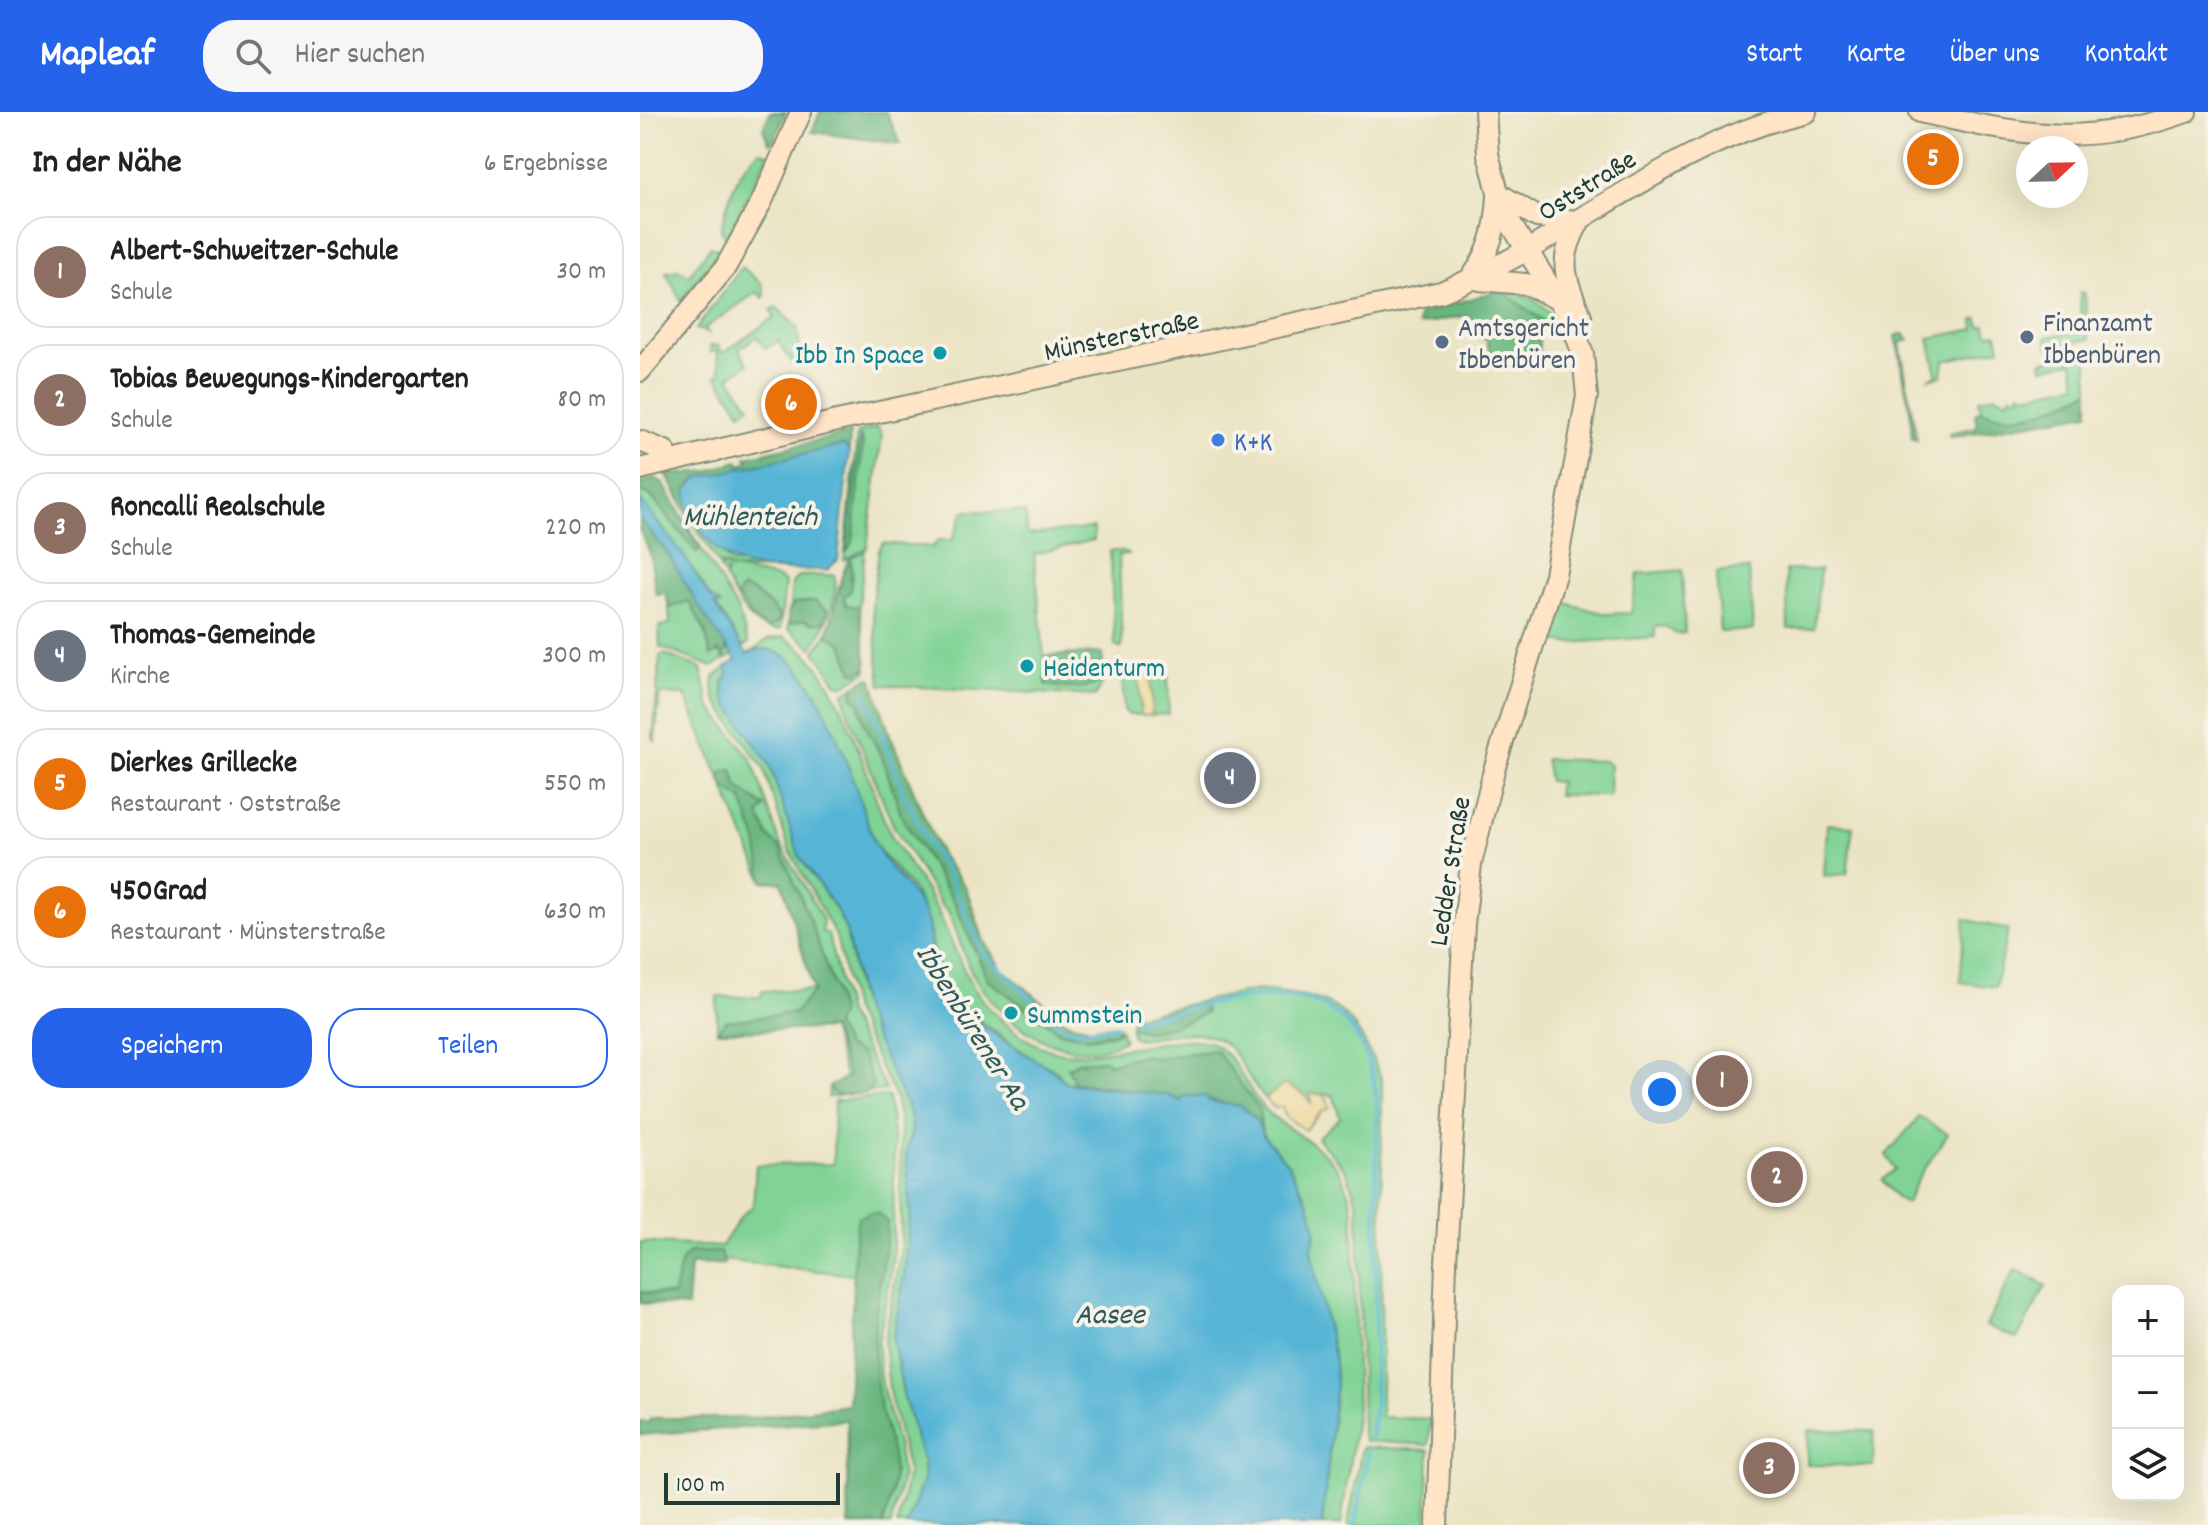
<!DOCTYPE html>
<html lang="de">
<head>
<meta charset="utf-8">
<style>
	body { margin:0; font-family:Dekko,sans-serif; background:#f6f6f6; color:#222 }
	.controls { position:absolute; right:24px; bottom:24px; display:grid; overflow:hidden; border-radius:16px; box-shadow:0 8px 32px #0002 }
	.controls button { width:72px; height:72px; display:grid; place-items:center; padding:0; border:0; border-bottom:2px solid #e0e0e0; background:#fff; color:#222; font:40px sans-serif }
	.compass { position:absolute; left:1376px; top:24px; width:72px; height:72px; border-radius:50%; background:#fff; box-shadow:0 8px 32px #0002; rotate:68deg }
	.scale { position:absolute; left:24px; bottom:20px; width:176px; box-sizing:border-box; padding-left:8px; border:4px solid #1f3d34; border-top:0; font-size:22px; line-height:28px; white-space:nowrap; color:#1f3d34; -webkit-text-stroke:6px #f7f3e8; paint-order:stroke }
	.you { position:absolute; left:1022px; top:980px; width:28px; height:28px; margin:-20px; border:6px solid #fff; border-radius:50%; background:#1a73e8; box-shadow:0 0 0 12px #1a73e833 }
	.badge { display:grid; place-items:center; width:52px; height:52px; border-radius:50%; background:#2563eb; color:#fff; font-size:26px; font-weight:700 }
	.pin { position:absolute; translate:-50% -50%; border:4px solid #fff; box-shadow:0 2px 8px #0006 }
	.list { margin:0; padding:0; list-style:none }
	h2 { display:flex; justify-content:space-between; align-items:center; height:104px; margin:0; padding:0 32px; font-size:34px }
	h2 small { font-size:26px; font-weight:400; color:#767676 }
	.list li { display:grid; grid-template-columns:52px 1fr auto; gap:24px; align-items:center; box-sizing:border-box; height:112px; margin:0 16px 16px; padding:0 16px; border:2px solid #e0e0e0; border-radius:32px }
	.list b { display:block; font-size:30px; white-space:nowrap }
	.list p { margin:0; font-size:26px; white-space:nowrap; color:#767676 }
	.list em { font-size:26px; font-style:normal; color:#767676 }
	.actions { display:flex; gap:16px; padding:24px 32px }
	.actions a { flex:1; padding:18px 0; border:2px solid #2563eb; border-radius:32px; text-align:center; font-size:28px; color:#2563eb }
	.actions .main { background:#2563eb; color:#fff }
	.icon { flex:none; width:44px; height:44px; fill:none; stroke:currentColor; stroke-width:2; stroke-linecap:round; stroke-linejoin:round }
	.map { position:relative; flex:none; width:1568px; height:1413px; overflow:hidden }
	header { display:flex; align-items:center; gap:48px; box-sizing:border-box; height:112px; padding:0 40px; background:#2563eb; color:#fff }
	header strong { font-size:38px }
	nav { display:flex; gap:44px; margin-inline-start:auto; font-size:28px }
	.search { width:560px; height:72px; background:#f6f6f6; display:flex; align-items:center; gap:20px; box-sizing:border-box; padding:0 28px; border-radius:32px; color:#767676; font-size:30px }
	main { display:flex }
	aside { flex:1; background:#fff }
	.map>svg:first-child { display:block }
	.green { fill:#80d395; stroke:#508864; stroke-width:2 }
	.forest { fill:#68b57e; stroke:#447959; stroke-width:2 }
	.sand { fill:#eeda9e; stroke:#868c69; stroke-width:2 }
	.water { fill:#57b5d6; stroke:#3b7985; stroke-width:2 }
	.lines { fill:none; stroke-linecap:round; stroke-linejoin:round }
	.stream { stroke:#57b5d6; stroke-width:4 }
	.secondary-casing { stroke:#85907c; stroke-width:24 }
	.secondary { stroke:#ffe4c6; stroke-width:20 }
	.service-dot { fill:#5c6f8a; stroke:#f7f3e8; stroke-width:3 }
	.culture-dot { fill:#0f9aa8; stroke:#f7f3e8; stroke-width:3 }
	.shop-dot { fill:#3f7fe0; stroke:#f7f3e8; stroke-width:3 }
	.labels { text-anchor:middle; stroke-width:8; stroke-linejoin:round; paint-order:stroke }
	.street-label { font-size:28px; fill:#1f3d34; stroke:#f7f3e8 }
	.service-label { font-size:28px; fill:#4e5e75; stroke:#f7f3e8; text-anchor:start }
	.culture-label { font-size:28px; fill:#0d838f; stroke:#f7f3e8; text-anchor:start }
	.shop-label { font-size:28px; fill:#366cbe; stroke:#f7f3e8; text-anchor:start }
	.water-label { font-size:30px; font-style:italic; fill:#2d5b5c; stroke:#f7f3e8 }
</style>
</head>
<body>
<header>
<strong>Mapleaf</strong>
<div class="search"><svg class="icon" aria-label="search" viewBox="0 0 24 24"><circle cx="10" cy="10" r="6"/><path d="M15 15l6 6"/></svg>Hier suchen</div>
<nav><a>Start</a><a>Karte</a><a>Über uns</a><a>Kontakt</a></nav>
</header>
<main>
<aside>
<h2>In der Nähe<small>6 Ergebnisse</small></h2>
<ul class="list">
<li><span class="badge" style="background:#8d6e63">1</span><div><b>Albert-Schweitzer-Schule</b><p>Schule</p></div><em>30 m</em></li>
<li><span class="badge" style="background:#8d6e63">2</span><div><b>Tobias Bewegungs-Kindergarten</b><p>Schule</p></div><em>80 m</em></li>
<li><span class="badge" style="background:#8d6e63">3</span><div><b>Roncalli Realschule</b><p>Schule</p></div><em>220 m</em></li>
<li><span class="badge" style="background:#6b7280">4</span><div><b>Thomas-Gemeinde</b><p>Kirche</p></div><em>300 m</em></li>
<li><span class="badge" style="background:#e8710a">5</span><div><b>Dierkes Grillecke</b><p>Restaurant · Oststraße</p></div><em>550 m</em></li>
<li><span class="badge" style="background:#e8710a">6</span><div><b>450Grad</b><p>Restaurant · Münsterstraße</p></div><em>630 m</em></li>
</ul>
<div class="actions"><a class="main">Speichern</a><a>Teilen</a></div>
</aside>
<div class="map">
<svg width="1568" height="1413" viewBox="0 0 1568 1413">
	<rect width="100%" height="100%" fill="#f7f3e8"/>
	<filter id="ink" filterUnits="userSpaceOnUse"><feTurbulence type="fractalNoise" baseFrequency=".0125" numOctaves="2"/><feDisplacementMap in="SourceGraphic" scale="16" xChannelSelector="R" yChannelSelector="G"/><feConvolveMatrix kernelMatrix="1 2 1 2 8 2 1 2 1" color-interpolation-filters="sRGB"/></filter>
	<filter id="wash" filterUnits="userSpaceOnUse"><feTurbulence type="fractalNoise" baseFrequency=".006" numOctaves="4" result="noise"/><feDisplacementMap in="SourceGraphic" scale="32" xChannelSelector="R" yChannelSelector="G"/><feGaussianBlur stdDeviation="1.8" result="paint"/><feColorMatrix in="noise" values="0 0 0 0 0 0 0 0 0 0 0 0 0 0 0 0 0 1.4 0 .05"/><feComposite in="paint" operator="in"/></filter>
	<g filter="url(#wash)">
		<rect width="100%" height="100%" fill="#ebe4c4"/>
		<g class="green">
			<path d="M120,39L129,42L87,126L81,118C87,91 96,56 120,39Z"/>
			<path d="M71,134L79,138L41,189L26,160L40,158L49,163Z"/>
			<path d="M102,155L122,172L125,184L123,186L117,180L65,216L68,221L56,217Z"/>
			<path d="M860,178C892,183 910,193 923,224Z"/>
			<path d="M1440,180L1445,181L1449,227L1408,236L1406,225L1441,218Z"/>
			<path d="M136,195L157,215L161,245L152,250L138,229L126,237L117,225L99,237L108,252L89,265L110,294L101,300L76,264L80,262L77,239L70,240V234L77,233L83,241L135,205L131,198Z"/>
			<path d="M1338,206L1340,214L1346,213L1348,222L1357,221L1360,236L1304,249L1302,264L1288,267L1297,263L1289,226L1335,217L1334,207Z"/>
			<path d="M1447,238L1449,279C1417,295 1377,314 1341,298L1339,287L1355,283L1368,288L1370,283L1378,285L1380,280L1385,283L1437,272L1433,250L1402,256L1401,250Z"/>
			<path d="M237,315L242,323L227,436L204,448L217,321Z"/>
			<path d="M23,372L98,499L108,531L103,536L42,441L0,388V378L11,384L56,440L60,434Z"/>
			<path d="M324,399L385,400L388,423L454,416V428L394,442L404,544L462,541L464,568L456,584L241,573L232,491L239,438L243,431L293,435L298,428H312Z"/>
			<path d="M47,401L91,451L147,458L94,457L78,451Z"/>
			<path d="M225,439L219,495L206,493L204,485C212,476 215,458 210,446Z"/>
			<path d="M470,439H483L488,442L479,443L482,536H479L475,533Z"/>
			<path d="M79,454L138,466L145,471L140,518C111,520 96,488 85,466L87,460L83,462Z"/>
			<path d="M1109,457L1113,518L1080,520L1076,460Z"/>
			<path d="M1042,458L1045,521L1036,522L1025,514L1015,515V525L928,531L907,528L919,489L966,502L991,501L998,462Z"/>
			<path d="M1146,458H1180L1174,516L1148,517Z"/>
			<path d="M194,463C201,483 183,519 172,536L148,517L152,471L159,464Z"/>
			<path d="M49,489L65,519L71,544L79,539L84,546L86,536L93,543L72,555L20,535L19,514L30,512L29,496Z"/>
			<path d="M187,522L203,533L212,552L225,558L227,554V559L203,574L197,572L175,539Z"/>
			<path d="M143,525C199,550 223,658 246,712C259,743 283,769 298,800C315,834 325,873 353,900C415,961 445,940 520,931C537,928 552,926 568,930C592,936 606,976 622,994C643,1018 677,1028 696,1055C706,1069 710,1083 713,1100L717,1298L701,1413H682L696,1271L695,1250L671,1140L676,1118L661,1077L648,1052L622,1022L619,997L576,938L517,946L506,943L468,952L464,948L438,950L428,956L435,970L426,971L417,959L391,946L315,890L300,869L287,808L274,779L237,736L177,581L126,538L120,541L114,538L127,528Z"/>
			<path d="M24,542L61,556L70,594L112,648L140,731L183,808L182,820L188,822L207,901L246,978L188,985L189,975L206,968L191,917L77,919V885H121L122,879L174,878L142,770L123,769L45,583L20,582L15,629L13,627L20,544Z"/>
			<path d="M87,555L89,563L83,570V579L130,654L159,744L196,797L206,818L218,882L270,1001L272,1017L266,1041L270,1102L264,1165L253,1225L263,1281L283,1351L284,1366L267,1413H257L268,1360L250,1283L244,1232L261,1135L260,1012L255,985L213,899L196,824L149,737L124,657L77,590L73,578L74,565Z"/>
			<path d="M511,563H528L529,602L512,603Z"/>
			<path d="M482,564H499L501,603H489L484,598Z"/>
			<path d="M228,566L215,574L222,604L242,645L262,705L315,792L348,868L390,899L447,926L472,923L480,916L484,928C428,961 357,909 331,859C321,839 316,814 307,797L303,796L253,713L207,598L204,581Z"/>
			<path d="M905,647L965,649L970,654L969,684L917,683L919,670L909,669Z"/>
			<path d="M1187,712L1213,714L1207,762L1184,764Z"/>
			<path d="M1325,807L1368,818L1355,875L1320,870Z"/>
			<path d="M617,878C698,885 711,893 742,969L741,1305L791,1307L788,1333L725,1329L722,1323L718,1094L706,1058L677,1026L700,1006L693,983L670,981L675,995L664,982L649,976L625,987C611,972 605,955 593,940C572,911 530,923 499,927L492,924L491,916C512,923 547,911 566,900L562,889Z"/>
			<path d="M248,984L254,1029L253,1147L238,1232L240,1265L258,1336L262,1365L251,1413H209L207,1326L214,1163L81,1148L46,1151L35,1183L0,1180V1130L81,1135L102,1103L113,1094L116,1053L193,1052L194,989Z"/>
			<path d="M1279,1005L1308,1022L1277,1068L1267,1091L1258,1087L1242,1068L1255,1057L1246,1043Z"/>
			<path d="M1375,1157L1406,1174L1377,1227L1346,1214Z"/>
			<path d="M1168,1318L1234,1319L1233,1354L1167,1353Z"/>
			<path d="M722,1335L789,1338L787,1413H708Z"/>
		</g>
		<g class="forest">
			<path d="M130,0H146L134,30L129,31L123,17Z"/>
			<path d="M180,0H246L261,32L172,20Z"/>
			<path d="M860,178L908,212L899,221V253L854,257L846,227L840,226L829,203L778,213L779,202Z"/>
			<path d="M1260,222H1265L1269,228L1260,231L1277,328L1272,327L1270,299L1256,224Z"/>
			<path d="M1449,279V301L1310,325L1309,321L1337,315L1335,301L1341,298C1377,314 1417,295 1449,279Z"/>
			<path d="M210,321L209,340L204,333L58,367L52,370L49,397L55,407L47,401L27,363L69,359L98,349L101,353L108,350L106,345Z"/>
			<path d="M220,324L223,331L213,430L206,441Z"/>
			<path d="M15,366L23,371L60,438L56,440L11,384L0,378V370Z"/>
			<path d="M0,407L29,443L90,537H86L84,547L79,539L71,544L65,519L49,489L29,496L26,481L16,482L10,441L0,419Z"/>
			<path d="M210,446L211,478L204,485L206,493L219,495L227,554L218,561L213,560L203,533L187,522C194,505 202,454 210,446Z"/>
			<path d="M102,476C115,478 131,493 140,504L138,511L127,516L114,508L97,484Z"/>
			<path d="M175,489L187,498L184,510L173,512L164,508L150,512L148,501L154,491Z"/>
			<path d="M462,541L464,568C445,580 427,576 406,573L404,544Z"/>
			<path d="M228,566L232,567L250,623L290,718L302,744L326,776L344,829L361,856L428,911L451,916L475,913L478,920L447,926L420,920L348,868L315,792L262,705L242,645L224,611L220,591L212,584L215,574Z"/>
			<path d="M92,657L98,675L125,695L119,703L128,724L140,736L168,802L195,879L200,901L195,913L206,935L222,942L233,973L226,982L195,983L189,975L209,964L192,917L77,919L86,909L154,901L174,879L142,770L123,769L117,729L101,686C89,680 82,676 81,661Z"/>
			<path d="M562,889L566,900C547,911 512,924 491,916L492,905Z"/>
			<path d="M576,938L619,997L622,1022C609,989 577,990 546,984L540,989L532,988L479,976L435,971L428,956L438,950L465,948L468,952L506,943L517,946Z"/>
			<path d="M230,1101H238L247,1110C248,1145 236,1179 235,1214C234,1234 234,1255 237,1275C246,1338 266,1345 243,1413H209L207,1308L0,1323V1310H9L11,1306H110L208,1293L215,1126L218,1105Z"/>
			<path d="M51,1140H80L84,1152L50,1153L47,1195L0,1191V1180L33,1184L42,1147Z"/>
		</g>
		<g class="sand">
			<path d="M511,563L512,603H501L499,564Z"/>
			<path d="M644,972L664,982L671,991L670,981L685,983L690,996L682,999L665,1018L646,1005L642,995L635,996L625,987Z"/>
		</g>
		<g class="water">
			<path d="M204,333L209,340L198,448L187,458C132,456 90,468 58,413C51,401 45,391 47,377L58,366Z"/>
			<path d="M0,388L42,441L70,485L81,493L74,492L107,542C174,506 217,690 236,733C249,762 277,777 287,809C293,829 290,855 302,873C323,903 361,927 392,946C405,954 416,958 426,971L527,983L540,989L546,984H565L569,989L601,994L617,1008L622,1022L648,1052L669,1092L676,1118L671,1140L695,1250L696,1271L682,1413H267L284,1366L283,1351L263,1281L253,1226L264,1165L270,1102L266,1041L272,1017L270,1001L223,900L206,818L196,797L159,744L130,654L85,588L83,570L88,563L87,555L96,548L62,500L29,443L0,407Z"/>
		</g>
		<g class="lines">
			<g class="stream">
				<path d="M224,579L266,686L291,737L307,759L343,841L423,916L437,919L477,914"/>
				<path d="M494,910C594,886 719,840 737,988L735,1294L731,1325"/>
				<path d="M715,1413L728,1340"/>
			</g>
		</g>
	</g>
	<g filter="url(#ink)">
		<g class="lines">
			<g class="secondary-casing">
				<g id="secondary">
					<path d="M1280,0C1383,23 1444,37 1546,0"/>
					<path d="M861,83L897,105L938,109"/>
					<path d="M939,110C917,149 925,165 941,204"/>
					<path d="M831,166C851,139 856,117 858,84"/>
					<path d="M839,168L886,172L915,186"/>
					<path d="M0,259L85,156L122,89L161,0"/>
					<path d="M0,329L25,339"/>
					<path d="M0,357L197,309L801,180C928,130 1031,30 1166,0"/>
					<path d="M797,1413L806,1151L824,812L831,752L854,658L915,463L947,284L943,242L930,207L872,114L858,80L848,42L845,0"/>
				</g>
			</g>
			<use href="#secondary" class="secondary"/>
		</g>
	</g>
	<g class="service-dot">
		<circle cx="1387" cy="225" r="8"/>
		<circle cx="802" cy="230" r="8"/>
	</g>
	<g class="culture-dot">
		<circle cx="300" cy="241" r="8"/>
		<circle cx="387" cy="554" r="8"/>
		<circle cx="371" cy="901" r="8"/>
	</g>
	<circle class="shop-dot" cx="578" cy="328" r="8"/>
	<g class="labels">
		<g class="street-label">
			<text transform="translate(946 72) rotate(-32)" y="10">Oststraße</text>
			<text transform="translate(481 222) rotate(-12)" y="10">Münsterstraße</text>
			<text transform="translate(808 759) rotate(-81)" y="10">Ledder Straße</text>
		</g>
		<g class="service-label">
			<text x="1403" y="219">Finanzamt<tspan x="1403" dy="32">Ibbenbüren</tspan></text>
			<text x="818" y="224">Amtsgericht<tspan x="818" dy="32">Ibbenbüren</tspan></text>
		</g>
		<g class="culture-label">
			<text x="284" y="251" text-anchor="end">Ibb In Space</text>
			<text x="403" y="564">Heidenturm</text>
			<text x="387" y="911">Summstein</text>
		</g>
		<g class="shop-label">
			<text x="594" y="338">K+K</text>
		</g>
		<g class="water-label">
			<text x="110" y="413">Mühlenteich</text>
			<text transform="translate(334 914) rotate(58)" y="10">Ibbenbürener Aa</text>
			<text x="470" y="1211">Aasee</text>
		</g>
	</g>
</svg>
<div class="controls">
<button>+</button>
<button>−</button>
<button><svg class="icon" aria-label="layers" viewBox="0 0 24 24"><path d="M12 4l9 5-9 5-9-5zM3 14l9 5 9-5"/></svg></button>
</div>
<svg class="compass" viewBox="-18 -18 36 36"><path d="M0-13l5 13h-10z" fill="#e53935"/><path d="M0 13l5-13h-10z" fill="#767676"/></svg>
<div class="scale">100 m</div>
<div class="you"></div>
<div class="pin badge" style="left:1082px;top:969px;background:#8d6e63">1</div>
<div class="pin badge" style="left:1137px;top:1065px;background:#8d6e63">2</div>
<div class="pin badge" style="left:1129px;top:1356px;background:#8d6e63">3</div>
<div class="pin badge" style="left:590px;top:666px;background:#6b7280">4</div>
<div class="pin badge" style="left:1293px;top:47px;background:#e8710a">5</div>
<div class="pin badge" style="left:151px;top:292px;background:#e8710a">6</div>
</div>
</main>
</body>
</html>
